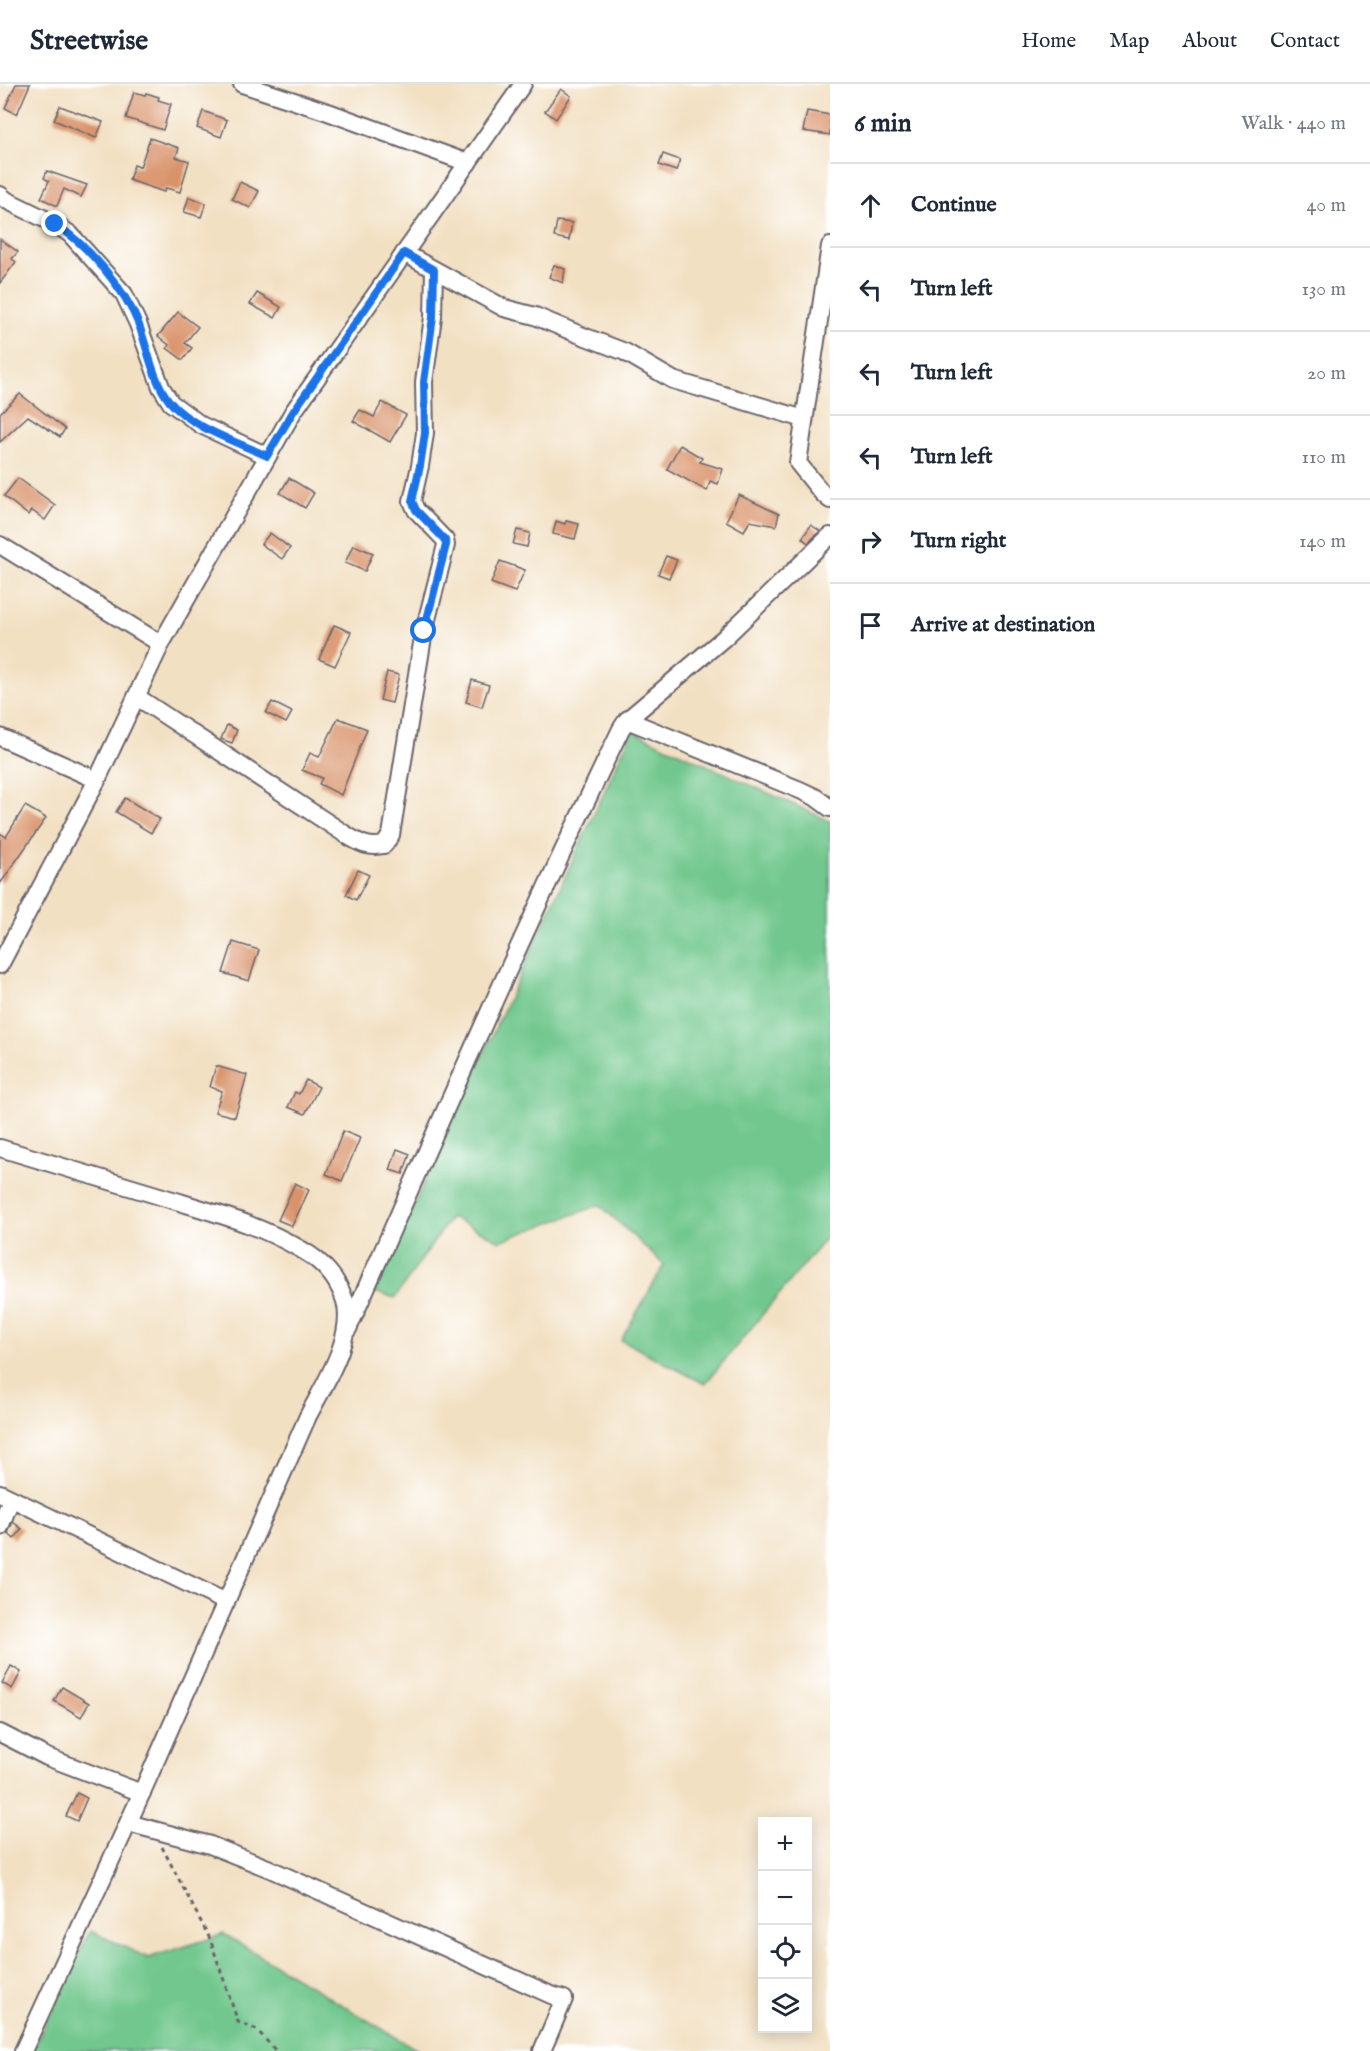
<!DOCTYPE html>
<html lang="en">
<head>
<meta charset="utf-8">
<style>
	body { margin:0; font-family:"IM FELL English",serif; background:#f2f2f3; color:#1f2937 }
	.controls { position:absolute; right:18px; bottom:18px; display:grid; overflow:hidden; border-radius:0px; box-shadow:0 3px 15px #0003 }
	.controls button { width:54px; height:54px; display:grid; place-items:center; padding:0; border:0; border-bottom:2px solid #e0e1e3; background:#fff; color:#1f2937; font:30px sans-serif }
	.stop { position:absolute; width:18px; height:18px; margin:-14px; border:4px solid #1a73e8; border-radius:50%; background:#fff }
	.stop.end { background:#1a73e8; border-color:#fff; box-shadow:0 2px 6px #0008 }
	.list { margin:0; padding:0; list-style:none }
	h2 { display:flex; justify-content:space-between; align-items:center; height:78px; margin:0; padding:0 24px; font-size:26px }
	h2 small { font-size:20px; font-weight:400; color:#747a83 }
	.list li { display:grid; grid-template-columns:39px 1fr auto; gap:18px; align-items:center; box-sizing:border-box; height:84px; padding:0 24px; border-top:2px solid #e0e1e3 }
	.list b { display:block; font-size:22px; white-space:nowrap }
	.list em { font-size:20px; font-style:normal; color:#747a83 }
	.icon { flex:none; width:33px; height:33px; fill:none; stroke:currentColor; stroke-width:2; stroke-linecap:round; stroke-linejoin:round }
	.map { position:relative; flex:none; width:830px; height:1967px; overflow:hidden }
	header { display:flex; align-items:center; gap:36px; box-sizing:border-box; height:84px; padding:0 30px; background:#fff; border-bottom:2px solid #e0e1e3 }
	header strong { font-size:28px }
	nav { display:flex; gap:33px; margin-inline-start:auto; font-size:21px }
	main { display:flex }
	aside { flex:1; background:#fff }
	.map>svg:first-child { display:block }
	.green { fill:#71c78d; stroke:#4a7464; stroke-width:1.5 }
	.building { fill:#d9936a }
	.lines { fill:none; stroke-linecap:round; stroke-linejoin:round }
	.minor-casing { stroke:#6b646a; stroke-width:20 }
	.path { stroke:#6b646a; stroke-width:3; stroke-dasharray:4.5 4.5; stroke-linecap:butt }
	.minor { stroke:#fff; stroke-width:16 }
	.route { stroke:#1a73e8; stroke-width:8 }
</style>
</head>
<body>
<header>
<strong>Streetwise</strong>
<nav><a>Home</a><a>Map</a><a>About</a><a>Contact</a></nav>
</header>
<main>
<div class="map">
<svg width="830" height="1967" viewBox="0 0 830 1967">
	<rect width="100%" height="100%" fill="#fff"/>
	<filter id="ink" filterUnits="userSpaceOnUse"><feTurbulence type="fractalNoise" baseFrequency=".0167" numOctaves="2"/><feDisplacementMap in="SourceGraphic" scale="12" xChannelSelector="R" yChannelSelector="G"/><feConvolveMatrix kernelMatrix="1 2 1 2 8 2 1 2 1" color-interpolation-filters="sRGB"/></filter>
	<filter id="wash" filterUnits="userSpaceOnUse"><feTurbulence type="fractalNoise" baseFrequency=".008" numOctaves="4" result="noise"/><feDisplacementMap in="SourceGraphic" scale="24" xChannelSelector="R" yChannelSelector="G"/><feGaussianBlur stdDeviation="1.35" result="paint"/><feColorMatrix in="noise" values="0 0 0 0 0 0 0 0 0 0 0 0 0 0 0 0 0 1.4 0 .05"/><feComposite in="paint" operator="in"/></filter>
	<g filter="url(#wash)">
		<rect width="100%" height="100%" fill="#f2e0c2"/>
		<g class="green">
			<path d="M632,647L830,737V1149L705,1300L621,1256L664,1181L600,1121L500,1157L451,1133L395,1214L374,1208Z"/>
			<path d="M90,1847L148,1874L224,1850L419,1967H32Z"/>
		</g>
		<g id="blocks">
			<g class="building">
				<path d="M16,0H30L17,30L5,24Z"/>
				<path d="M561,5L571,12L556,35L545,27Z"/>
				<path d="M134,8L145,11L146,9L159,13L158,16L171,20L163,46L126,34Z"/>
				<path d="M60,22L103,38L96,54L54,36Z"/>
				<path d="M203,27L227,36L221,53L197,44Z"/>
				<path d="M807,27L830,31V51L803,47Z"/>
				<path d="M150,54L179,64L176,73L189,77L180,108L166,104L164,108L129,96L134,81L140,83Z"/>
				<path d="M663,70L680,76L676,87L659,81Z"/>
				<path d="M47,87L87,101L81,113L64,105L57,122L41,114L49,97L44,94Z"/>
				<path d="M240,98L259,107L250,124L232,115Z"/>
				<path d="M189,113L206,119L201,133L184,128Z"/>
				<path d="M557,137L572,139L569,156L554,153Z"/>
				<path d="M0,155L18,168L12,175L16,178L0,199Z"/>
				<path d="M554,181L565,185L563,199L549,193Z"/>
				<path d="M257,209L281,223L275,234L250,220Z"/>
				<path d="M178,228L198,243L185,259L192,264L183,276L167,264L169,261L158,252Z"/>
				<path d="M20,310L65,345L60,353L28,332L0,358V329Z"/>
				<path d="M382,318L406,331L390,358L353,337L360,326L374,333Z"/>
				<path d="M680,361L702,374L700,378L723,385L718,400L710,397L707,407L667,385Z"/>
				<path d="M18,394L55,421L45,436L31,426L28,431L4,412Z"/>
				<path d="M289,394L314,409L305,424L280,409Z"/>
				<path d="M739,411L779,430L776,442L750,437L744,447L726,437Z"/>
				<path d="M556,437L565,440L566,437L579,440L575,455L553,450Z"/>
				<path d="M811,441L820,447L808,459L802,454Z"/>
				<path d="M517,446L530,449L527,463L513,460Z"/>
				<path d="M270,449L290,464L282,475L261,460Z"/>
				<path d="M353,461L373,469L365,487L345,479Z"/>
				<path d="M666,472L677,476L669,494L658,490Z"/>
				<path d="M500,477L525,486L515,508L491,499Z"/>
				<path d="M334,541L351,548L335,582L319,575Z"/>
				<path d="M387,588L399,591L392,619L380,616Z"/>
				<path d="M472,596L489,601L482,623L466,618Z"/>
				<path d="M272,618L292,628L286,639L266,629Z"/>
				<path d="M338,634L367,645L341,711L319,700L322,694L302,686L310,669L319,673Z"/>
				<path d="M227,641L237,646L232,659L221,655Z"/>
				<path d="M125,714L160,735L151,749L116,728Z"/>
				<path d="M25,722L46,734L0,800V749L6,753Z"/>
				<path d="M358,786L369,791L356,816L346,811Z"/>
				<path d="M233,858L259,866L249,897L223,889Z"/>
				<path d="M216,982L247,991L235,1033L215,1028L222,1007L210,1003Z"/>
				<path d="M306,996L319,1003L305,1030L288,1023L295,1008L299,1010Z"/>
				<path d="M343,1047L360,1054L342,1097L326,1090Z"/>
				<path d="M397,1065L410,1070L403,1090L390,1086Z"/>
				<path d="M295,1099L309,1106L292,1142L278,1136Z"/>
				<path d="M13,1438L22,1445L14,1455L8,1449Z"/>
				<path d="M11,1582L21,1588L12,1605L2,1599Z"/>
				<path d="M62,1603L89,1619L81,1633L54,1617Z"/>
				<path d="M77,1709L87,1714L77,1737L66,1732Z"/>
			</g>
		</g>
	</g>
	<g filter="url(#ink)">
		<use href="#blocks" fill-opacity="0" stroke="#6b646a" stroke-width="1.5"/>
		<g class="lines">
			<g class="minor-casing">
				<g id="minor">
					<path d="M242,0L328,28L468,79"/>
					<path d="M0,111L6,116L55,140L70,150L124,210L138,240L161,303L171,319L201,341L267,372"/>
					<path d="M830,162L798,379L823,410L830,416"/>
					<path d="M404,169L504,224L535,232L578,250L625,268L673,296L804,335"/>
					<path d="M0,461L161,560"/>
					<path d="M137,613L348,752C361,760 369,764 384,761L391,751L424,547L446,461L445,456L416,426L412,417L420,382L425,349L424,298L433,233L434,186"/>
					<path d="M627,636L800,706L815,713L830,724"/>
					<path d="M0,653L97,696"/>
					<path d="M0,881L97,696L161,560L293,328L523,0"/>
					<path d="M0,1064C55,1081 111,1097 166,1114C212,1128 261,1141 302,1166C322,1177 338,1195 345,1217C355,1253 324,1301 308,1332L135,1724L23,1967"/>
					<path d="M348,1245C437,1045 525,843 621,645L627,636L724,554L830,452"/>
					<path d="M0,1409L226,1518"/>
					<path d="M0,1443L11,1415"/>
					<path d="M0,1649L47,1673L142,1709"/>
					<path d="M128,1739L210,1761L270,1785L551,1911L564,1915L542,1967"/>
				</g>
			</g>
			<path class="path" d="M162,1763L210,1855L238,1938L257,1946L276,1967"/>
			<use href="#minor" class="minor"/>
		</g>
	</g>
	<g class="lines" filter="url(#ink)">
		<path class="route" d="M55,140C88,161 125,205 139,241C148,266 153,297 170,318C191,343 237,358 267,372L293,328L404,169L434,186L433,233L424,298L425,349L420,382L412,417L416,426L445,456L446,461L424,547"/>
	</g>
</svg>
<div class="controls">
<button>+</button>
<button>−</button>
<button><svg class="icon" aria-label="locate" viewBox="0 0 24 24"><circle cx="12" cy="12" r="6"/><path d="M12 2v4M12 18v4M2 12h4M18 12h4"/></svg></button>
<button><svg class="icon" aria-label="layers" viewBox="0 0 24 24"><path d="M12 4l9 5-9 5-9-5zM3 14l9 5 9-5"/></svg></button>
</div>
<div class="stop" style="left:424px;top:547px"></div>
<div class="stop end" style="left:55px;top:140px"></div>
</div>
<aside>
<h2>6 min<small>Walk · 440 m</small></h2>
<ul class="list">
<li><svg class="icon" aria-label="ahead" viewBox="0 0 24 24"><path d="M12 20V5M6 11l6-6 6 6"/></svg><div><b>Continue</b></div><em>40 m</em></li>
<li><svg class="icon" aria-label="left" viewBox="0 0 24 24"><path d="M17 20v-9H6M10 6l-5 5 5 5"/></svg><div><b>Turn left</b></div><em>130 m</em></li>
<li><svg class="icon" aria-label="left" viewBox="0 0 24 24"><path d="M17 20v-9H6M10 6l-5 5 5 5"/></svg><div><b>Turn left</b></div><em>20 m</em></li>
<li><svg class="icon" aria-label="left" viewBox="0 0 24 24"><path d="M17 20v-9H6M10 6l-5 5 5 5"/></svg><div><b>Turn left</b></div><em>110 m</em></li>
<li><svg class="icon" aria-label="right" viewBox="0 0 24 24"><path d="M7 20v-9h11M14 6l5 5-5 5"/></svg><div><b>Turn right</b></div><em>140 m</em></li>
<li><svg class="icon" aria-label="arrive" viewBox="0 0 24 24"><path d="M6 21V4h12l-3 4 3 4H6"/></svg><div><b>Arrive at destination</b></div></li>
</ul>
</aside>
</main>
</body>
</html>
